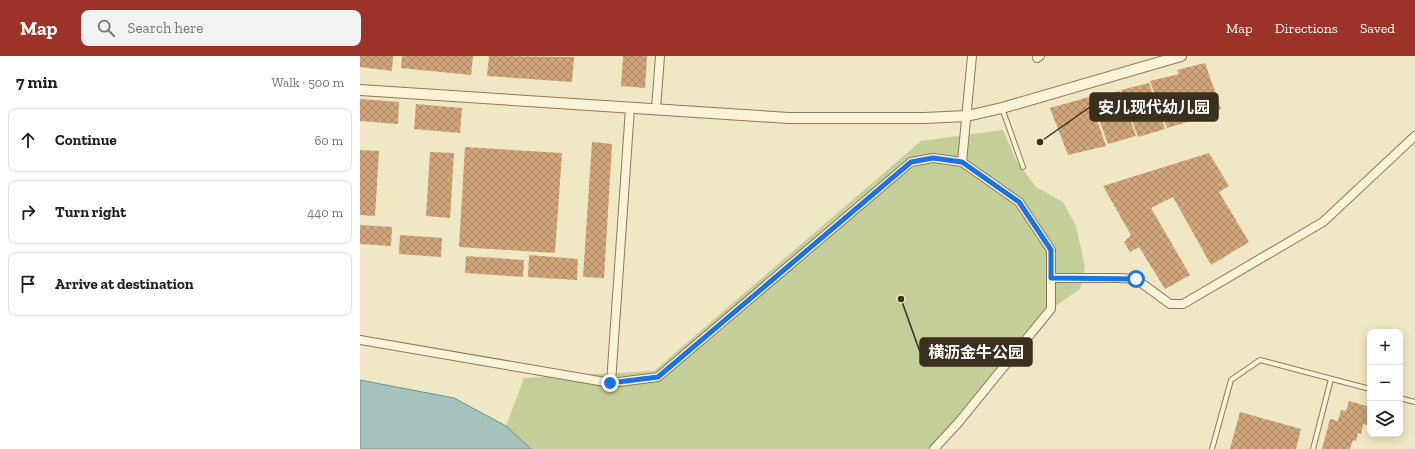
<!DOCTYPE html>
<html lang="en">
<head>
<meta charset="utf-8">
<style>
	body { margin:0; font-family:"Zilla Slab","Noto Sans SC",serif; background:#f2f2f2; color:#202124 }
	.controls { position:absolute; right:12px; bottom:12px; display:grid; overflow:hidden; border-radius:8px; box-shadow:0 2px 10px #0003 }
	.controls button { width:36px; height:36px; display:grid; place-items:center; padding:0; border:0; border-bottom:1px solid #e0e0e0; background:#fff; color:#202124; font:20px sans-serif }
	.stop { position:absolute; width:12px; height:12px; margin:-9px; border:3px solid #1a73e8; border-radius:50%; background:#fff }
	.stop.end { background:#1a73e8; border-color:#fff; box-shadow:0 1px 4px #0008 }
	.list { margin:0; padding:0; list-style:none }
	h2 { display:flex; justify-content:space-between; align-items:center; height:52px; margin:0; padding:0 16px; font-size:17px }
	h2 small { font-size:13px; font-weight:400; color:#757577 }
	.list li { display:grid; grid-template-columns:26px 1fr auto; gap:12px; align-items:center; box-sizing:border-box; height:64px; margin:0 8px 8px; padding:0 8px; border:1px solid #e0e0e0; border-radius:8px }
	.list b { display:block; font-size:15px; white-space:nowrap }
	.list em { font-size:13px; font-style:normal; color:#757577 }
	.icon { flex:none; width:22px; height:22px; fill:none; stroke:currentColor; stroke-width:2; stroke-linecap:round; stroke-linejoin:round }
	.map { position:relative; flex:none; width:1055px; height:393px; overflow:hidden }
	header { display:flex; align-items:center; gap:24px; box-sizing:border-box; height:56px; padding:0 20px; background:#9c3228; color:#fff }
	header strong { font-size:19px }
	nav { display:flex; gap:22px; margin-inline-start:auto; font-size:14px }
	.search { width:280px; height:36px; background:#f2f2f2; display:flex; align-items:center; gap:10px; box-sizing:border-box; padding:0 14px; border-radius:8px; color:#757577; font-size:15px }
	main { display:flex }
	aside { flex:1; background:#fff }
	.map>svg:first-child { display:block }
	.park { fill:#c3ce98 }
	.water { fill:#a6c3bd; stroke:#6c928c }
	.building { fill:url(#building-cross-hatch) }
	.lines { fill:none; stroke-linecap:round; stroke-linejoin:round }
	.service-casing { stroke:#8b795a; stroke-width:6 }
	.minor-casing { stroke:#8b795a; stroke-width:10 }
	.tertiary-casing { stroke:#8b795a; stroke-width:12 }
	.service { stroke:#faf3d8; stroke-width:4 }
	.minor { stroke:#faf3d8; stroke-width:8 }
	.tertiary { stroke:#faf3d8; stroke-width:10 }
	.route { stroke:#1a73e8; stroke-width:5 }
	.leader { fill:none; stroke:#3b2f1e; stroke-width:1.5 }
	.callout-dot { fill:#3b2f1e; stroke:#f7f0d4; stroke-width:1.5 }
	.callout { fill:#3b2f1e; stroke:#3b2f1e; stroke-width:1.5 }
	.callout-label { font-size:16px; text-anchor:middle; font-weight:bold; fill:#fff }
</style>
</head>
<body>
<header>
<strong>Map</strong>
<div class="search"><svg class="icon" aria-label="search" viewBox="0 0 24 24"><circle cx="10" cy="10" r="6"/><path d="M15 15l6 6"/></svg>Search here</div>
<nav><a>Map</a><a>Directions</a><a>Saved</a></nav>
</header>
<main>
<aside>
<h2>7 min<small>Walk · 500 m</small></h2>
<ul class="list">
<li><svg class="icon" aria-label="ahead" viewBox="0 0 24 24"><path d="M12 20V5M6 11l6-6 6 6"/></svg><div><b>Continue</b></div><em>60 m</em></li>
<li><svg class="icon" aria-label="right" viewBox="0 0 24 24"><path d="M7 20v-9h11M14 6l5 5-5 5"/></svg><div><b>Turn right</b></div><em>440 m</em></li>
<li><svg class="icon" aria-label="arrive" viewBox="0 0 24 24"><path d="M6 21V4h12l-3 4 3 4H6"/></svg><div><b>Arrive at destination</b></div></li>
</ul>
</aside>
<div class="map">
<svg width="1055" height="393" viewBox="0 0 1055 393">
	<defs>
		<pattern id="building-cross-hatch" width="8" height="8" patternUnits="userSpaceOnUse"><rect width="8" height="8" fill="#cfa579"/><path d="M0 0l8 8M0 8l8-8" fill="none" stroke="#a98763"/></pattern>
	</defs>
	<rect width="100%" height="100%" fill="#f0e7c4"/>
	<path class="park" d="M643,74L657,106L676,131L703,146L716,170L725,211L720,233L691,253L573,393H170L146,370L164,322L294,315L561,85Z"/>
	<path class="water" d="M0,324L94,342L146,370L171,393H0Z"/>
	<g class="building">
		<path d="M0,0H33L32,15L0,11Z"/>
		<path d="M42,0H113L111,19L41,12Z"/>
		<path d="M129,0L214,1L212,26L127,20Z"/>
		<path d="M263,0H287L285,32L261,30Z"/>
		<path d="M845,7L861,53L834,61L831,53L834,64L807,72L790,25L819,18L817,14Z"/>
		<path d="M789,27L805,73L778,81L761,34Z"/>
		<path d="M760,35L776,80L748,88L731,41Z"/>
		<path d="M729,41L746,90L708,99L690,52Z"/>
		<path d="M0,43L39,46L38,68L0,65Z"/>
		<path d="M56,48L102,52L100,77L54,73Z"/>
		<path d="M232,86L252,88L244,222L223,221Z"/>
		<path d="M105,91L202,97L195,197L99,191Z"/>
		<path d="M0,94L19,95L15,160L0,159Z"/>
		<path d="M70,96L94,97L90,162L66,160Z"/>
		<path d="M849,97L869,130L859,136L889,186L851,209L813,141L791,152L830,219L805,233L779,191L770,196L764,186L771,179L743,130Z"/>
		<path d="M0,169L32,171L31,190L0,188Z"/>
		<path d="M40,179L82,182L81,201L39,198Z"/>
		<path d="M169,199L218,203L217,224L168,221Z"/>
		<path d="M106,200L164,204L163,221L105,217Z"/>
		<path d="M989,345L1010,351L1007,369L1003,368L1001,378L998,377L996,385L993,384L990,393H962L970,363L978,365L981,354L986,355Z"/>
		<path d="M880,356L941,373L936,393H870Z"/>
	</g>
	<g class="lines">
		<g class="service-casing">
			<g id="service">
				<path d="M642,52L663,111"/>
				<path d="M1040,342L1055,346"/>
				<path d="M852,393L871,324L900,304L1010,333"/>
				<path d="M953,393L971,323"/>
			</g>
		</g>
		<g class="minor-casing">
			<g id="minor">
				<path d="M677,2L680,0"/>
				<path d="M296,53L300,0"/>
				<path d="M602,106L612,0"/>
				<path d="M691,222H759L776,223L810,248H823L963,166L1055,80"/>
				<path d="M0,284L251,327L298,321L551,106L573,102L602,106L659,146L691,194V253L598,367L574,393"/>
				<path d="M251,327L270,52"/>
			</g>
		</g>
		<g class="tertiary-casing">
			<path id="tertiary" d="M0,34L429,62H564L607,60L642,52L821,0"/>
		</g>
		<use href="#service" class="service"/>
		<use href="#minor" class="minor"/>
		<use href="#tertiary" class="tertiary"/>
	</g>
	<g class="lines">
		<path class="route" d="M250,327L298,321L551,106L573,102L602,106L659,146L691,194V222L776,223"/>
	</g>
	<path class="leader" d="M680 86L730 51M541 243L560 296"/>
	<g class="callout-dot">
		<circle cx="680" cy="86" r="4"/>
		<circle cx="541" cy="243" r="4"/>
	</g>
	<g class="callout">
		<rect x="730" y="37" width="128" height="28" rx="4"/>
		<rect x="560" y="282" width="112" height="28" rx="4"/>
	</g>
	<g class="callout-label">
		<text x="794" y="57">安儿现代幼儿园</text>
		<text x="616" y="302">横沥金牛公园</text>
	</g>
</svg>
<div class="controls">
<button>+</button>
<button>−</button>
<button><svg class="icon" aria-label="layers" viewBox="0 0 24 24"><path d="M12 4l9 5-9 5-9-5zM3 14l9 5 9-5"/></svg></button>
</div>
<div class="stop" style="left:776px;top:223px"></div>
<div class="stop end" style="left:250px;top:327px"></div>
</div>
</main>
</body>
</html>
